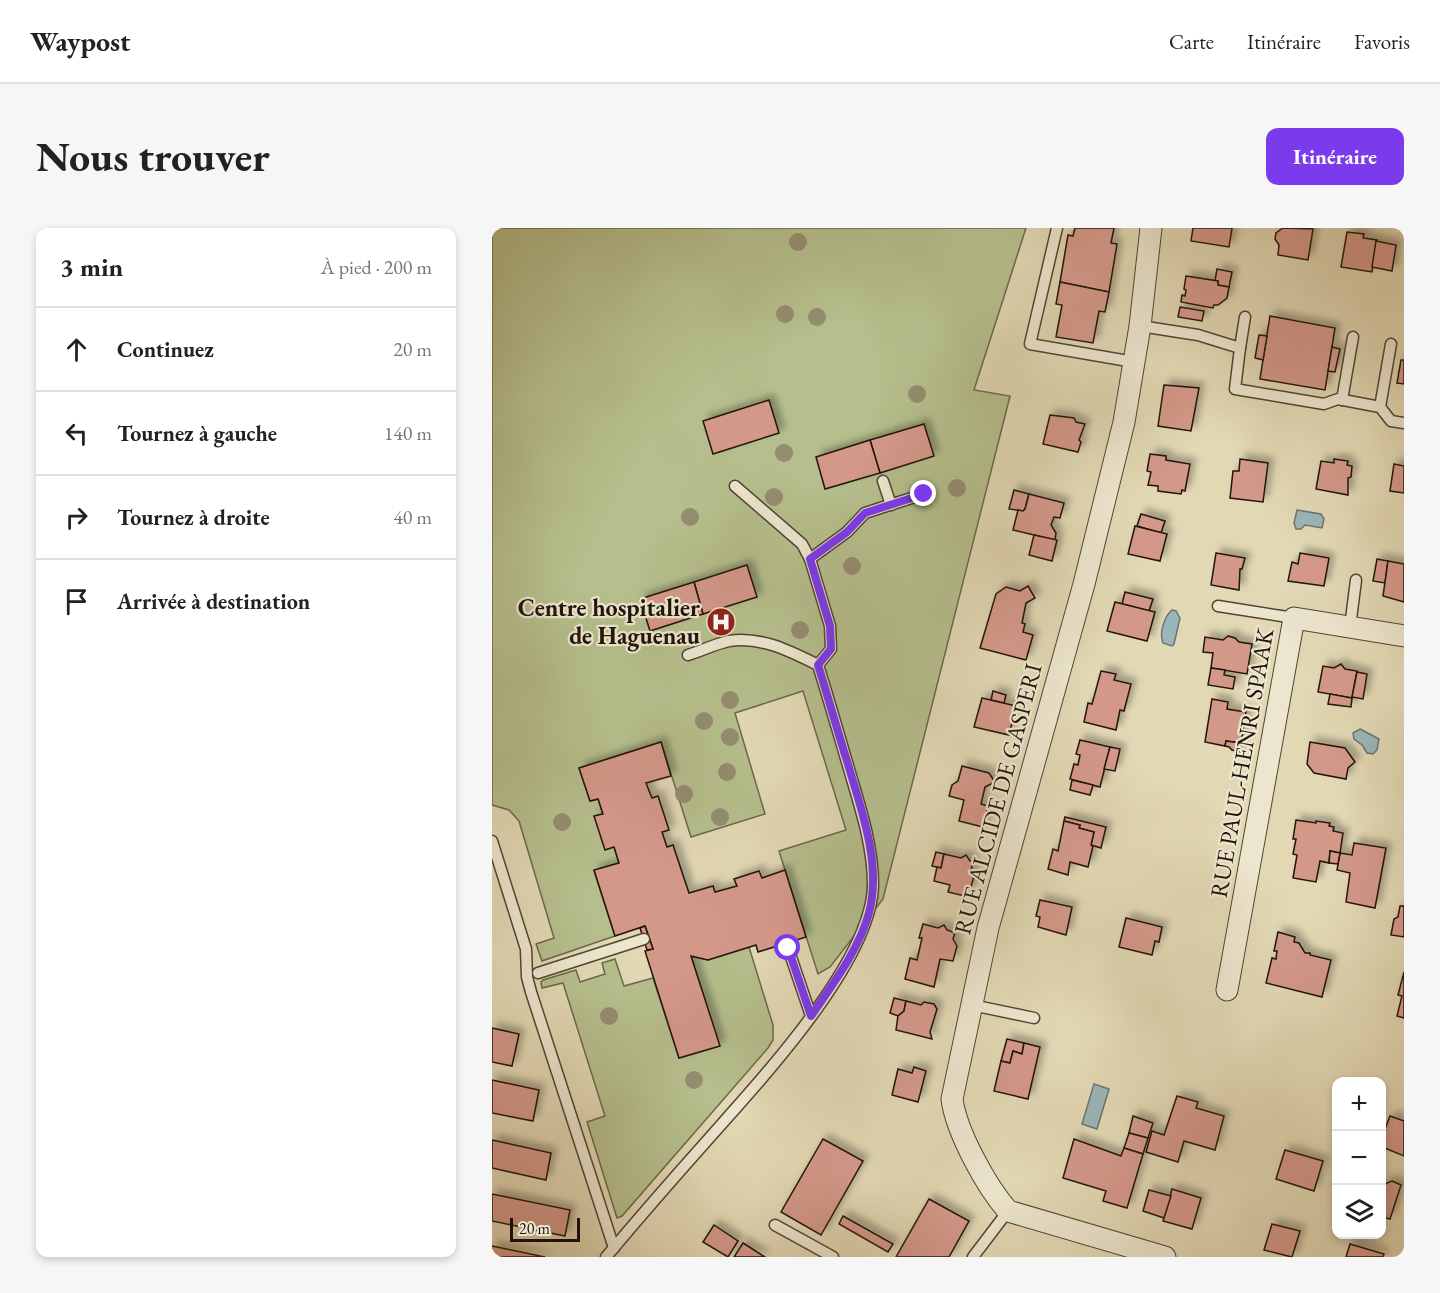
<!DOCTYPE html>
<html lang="fr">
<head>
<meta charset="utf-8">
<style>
	body { margin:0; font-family:"EB Garamond",serif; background:#f6f6f6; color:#222 }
	.controls { position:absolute; right:18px; bottom:18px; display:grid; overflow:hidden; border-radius:12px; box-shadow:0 3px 9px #0003 }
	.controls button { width:54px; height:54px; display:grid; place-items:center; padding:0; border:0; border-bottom:2px solid #e0e0e0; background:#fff; color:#222; font:30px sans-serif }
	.scale { position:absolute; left:18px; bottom:15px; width:70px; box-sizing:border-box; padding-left:6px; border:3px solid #21130a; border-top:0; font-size:16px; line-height:21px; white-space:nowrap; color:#21130a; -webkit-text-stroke:4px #ece6ce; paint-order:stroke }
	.stop { position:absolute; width:18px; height:18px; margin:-14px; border:4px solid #7c3aed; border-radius:50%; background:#fff }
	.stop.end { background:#7c3aed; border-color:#fff; box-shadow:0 2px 6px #0008 }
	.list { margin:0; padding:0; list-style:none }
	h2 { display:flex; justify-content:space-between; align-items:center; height:78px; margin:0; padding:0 24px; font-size:26px }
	h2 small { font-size:20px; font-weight:400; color:#767676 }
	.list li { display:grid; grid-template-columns:39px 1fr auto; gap:18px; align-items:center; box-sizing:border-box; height:84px; padding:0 24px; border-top:2px solid #e0e0e0 }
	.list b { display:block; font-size:22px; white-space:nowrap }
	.list em { font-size:20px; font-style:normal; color:#767676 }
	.icon { flex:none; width:33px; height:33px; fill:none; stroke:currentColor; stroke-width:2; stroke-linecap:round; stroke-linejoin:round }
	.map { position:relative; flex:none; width:912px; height:1029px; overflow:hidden; border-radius:12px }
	header { display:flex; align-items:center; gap:36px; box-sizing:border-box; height:84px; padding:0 30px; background:#fff; border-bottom:2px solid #e0e0e0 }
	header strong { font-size:28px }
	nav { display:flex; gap:33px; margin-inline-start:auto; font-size:21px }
	.intro { display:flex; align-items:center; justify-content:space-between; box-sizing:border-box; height:144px; padding:0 36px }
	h1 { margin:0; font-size:42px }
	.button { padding:15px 27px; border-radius:12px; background:#7c3aed; color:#fff; font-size:21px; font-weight:700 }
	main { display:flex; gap:36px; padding:0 36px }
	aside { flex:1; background:#fff; border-radius:12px; box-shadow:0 3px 9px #0003 }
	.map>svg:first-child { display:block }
	.green { fill:#b5be8c; stroke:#6b684b; stroke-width:1.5 }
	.water { fill:#9bb6b9; stroke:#6a7573; stroke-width:1.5 }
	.building { fill:#d49889; stroke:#21130a; stroke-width:1.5; filter:url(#shadow) }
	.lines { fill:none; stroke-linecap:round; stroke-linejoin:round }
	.service-casing { stroke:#514434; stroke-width:13 }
	.minor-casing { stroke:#514434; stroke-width:23 }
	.service { stroke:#ece6ce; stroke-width:10 }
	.minor { stroke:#ece6ce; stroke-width:21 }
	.tree { fill:#948d70 }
	.route { stroke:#7c3aed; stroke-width:8 }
	.labels { text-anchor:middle; stroke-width:4.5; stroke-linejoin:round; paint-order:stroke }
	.poi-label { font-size:24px; font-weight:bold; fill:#21130a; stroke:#ece6ce; text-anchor:end }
	.street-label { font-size:24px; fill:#21130a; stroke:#ece6ce }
</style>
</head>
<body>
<header>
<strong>Waypost</strong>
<nav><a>Carte</a><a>Itinéraire</a><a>Favoris</a></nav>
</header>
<div class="intro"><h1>Nous trouver</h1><a class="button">Itinéraire</a></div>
<main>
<aside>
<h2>3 min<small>À pied · 200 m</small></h2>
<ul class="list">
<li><svg class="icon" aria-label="ahead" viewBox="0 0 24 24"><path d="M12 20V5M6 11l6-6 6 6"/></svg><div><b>Continuez</b></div><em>20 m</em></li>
<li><svg class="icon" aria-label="left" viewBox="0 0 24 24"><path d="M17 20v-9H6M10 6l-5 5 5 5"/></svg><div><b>Tournez à gauche</b></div><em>140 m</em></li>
<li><svg class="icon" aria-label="right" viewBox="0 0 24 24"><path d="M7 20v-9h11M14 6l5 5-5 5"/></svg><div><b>Tournez à droite</b></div><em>40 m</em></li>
<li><svg class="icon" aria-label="arrive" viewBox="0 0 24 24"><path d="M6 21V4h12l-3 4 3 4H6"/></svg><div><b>Arrivée à destination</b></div></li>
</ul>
</aside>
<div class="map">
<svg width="912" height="1029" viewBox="0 0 912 1029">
	<defs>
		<filter id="shadow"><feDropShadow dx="5.5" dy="-5.5" stdDeviation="3" flood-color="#0004"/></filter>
	</defs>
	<rect width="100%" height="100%" fill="#e2d8b4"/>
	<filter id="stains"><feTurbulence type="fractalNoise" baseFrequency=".00333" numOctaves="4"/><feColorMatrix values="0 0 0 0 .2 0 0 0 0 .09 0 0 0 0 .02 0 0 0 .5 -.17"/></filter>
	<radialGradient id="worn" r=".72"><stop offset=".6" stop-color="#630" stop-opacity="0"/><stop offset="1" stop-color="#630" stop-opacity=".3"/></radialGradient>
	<g class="green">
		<path d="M0,0H534L482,162L518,168L391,671L338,739L326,746L287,623L354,602L311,463L243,485L273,586L199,609L169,514L87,540L98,573L106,571L111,586L102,588L122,619L127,635L102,643L123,708L50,733L44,716L62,710L27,593L17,582L0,577Z"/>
		<path d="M257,719L281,797V812L276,820L130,988L125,990L95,894L113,888L71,755L50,760L49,754L51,752L84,742L88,754L113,746L110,735L123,731L132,758L161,750L187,830L227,818L199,728L216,732Z"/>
	</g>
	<g class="water">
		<path d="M805,282L829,286L832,291L830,300L813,297L809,301H804L802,295Z"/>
		<path d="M680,382L684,383L688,390L682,416L680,418L671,415C667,405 672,389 680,382Z"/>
		<path d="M868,501L887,511L885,522L881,526L875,525L870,517L862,511L861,505Z"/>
		<path d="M602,856L617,861L605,901L590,896Z"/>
	</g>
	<g class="building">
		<path d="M583,0H622L619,15L625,16L617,64L568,54L576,7L581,8Z"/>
		<path d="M701,0H740L737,19L699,13Z"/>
		<path d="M791,0L821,1L816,32L786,27L787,17L783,11L784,5Z"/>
		<path d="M855,4L872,6L871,10L885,12L880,44L849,39Z"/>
		<path d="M884,13L904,17L900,43L880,39Z"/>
		<path d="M725,41L740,44L737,59L726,57V53H723Z"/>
		<path d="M694,48L726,53V57L737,59L735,70L726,77H722L721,80L689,74L690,67L693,68L694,62L692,61Z"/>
		<path d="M568,54L617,64L613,84L607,83L601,115L564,109L570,77L564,76Z"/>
		<path d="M688,79L712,83L710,93L686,89Z"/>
		<path d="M778,88L843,100L833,162L768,151Z"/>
		<path d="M767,107L775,108L771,132L763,130Z"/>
		<path d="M840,119L848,121L843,144L836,143Z"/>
		<path d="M909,132H912V156L905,155Z"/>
		<path d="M672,157L707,160L699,203L666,198Z"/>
		<path d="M277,172L287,205L221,226L211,193Z"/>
		<path d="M558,187L582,190L584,194L593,196L587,212L589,214L586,224L551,216Z"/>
		<path d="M432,196L442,228L388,245L378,212Z"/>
		<path d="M378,212L388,245L333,261L324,229Z"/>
		<path d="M658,226L674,228V232L698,236L693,263L690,262L689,266L666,263V258L656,257L659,244L655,243Z"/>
		<path d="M748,231L776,235L771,274L738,270L741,243H747Z"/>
		<path d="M842,231L856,233L855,237L860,238L859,249L856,250V267L824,261L829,233L842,235Z"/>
		<path d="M902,236L912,238V265L898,263Z"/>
		<path d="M522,262L537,266L533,281L531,283L517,281Z"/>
		<path d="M537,266L572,275L568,290L562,289L559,297L564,305L563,312L521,302L526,282L531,283L533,281Z"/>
		<path d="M649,286L673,293L669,305L645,298Z"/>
		<path d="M643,298L675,306L668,333L636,326Z"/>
		<path d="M542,307L565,312L560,333L537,327Z"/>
		<path d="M724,325L753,330L750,341H748L747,362L719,357Z"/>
		<path d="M808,325L837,330L832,358L796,353L800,334L806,336Z"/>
		<path d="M885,331L896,333L893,355L881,353Z"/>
		<path d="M896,333L912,336V374L891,368Z"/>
		<path d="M255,337L265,369L211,386L202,354Z"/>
		<path d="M202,354L211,386L158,403L148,371Z"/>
		<path d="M536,358L543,370L534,375L530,395L533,396L531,404L541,407L534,432L488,420L504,366L514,359L528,363Z"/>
		<path d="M633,364L661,371L657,383L630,376Z"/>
		<path d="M623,374L663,384L655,413L615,403Z"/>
		<path d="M736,408L743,410L747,414L760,416L755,446L719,440L721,425L711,424L713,409L731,412Z"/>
		<path d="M849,436L853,441L865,443L860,470L826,464L831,438L842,440Z"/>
		<path d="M719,440L733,442L732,447L743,449L741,461L716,457Z"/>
		<path d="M609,443L624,446L622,452L639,456L632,483L628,482L624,502L592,494L596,475L600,476Z"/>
		<path d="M865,444L875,446L871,471L860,469Z"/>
		<path d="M501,463L514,467L512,475L499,472Z"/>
		<path d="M838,466L860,470L859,479L836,476Z"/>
		<path d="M490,470L524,478L517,507L482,499Z"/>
		<path d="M720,471L736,474L735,481L754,484L749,515L734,513L733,518L713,514Z"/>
		<path d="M588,512L618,519L608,559L578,551L582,536L586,537L588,527L584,526Z"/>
		<path d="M734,513L749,515L748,524L740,522L737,519L733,518Z"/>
		<path d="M169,514L179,548L154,555L160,570L166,568L177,602L170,604L175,619L181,617L197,665L221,658L223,664L245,658L242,651L267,643L270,650L293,642L314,709L266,724L264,717L216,732L199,728L228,818L187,830L153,723L161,721L153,698L123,708L102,642L127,635L122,619L113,622L102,588L111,586L106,571L98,573L87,540Z"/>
		<path d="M818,514L853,520L863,534L856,540L854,551L822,545L815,536Z"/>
		<path d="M618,519L628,521L623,543L612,541Z"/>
		<path d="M470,538L497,545L503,554L493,559L489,576L496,578L491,599L467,593L472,572L457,568L460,557L466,553Z"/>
		<path d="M580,552L601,557L598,567L578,562Z"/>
		<path d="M573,589L614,599L609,620L599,617L602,604L587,600L588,597L572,593Z"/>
		<path d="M804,592L824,595V593L838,595L837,598L842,599L841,603L851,605L848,625L838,623L837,635L828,633L824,654L801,650L805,627L801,626L804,611H801Z"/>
		<path d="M572,593L588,597L587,600L602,604L599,617L601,618L596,639L578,634L576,647L556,641L561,621L566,623Z"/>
		<path d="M862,615L894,620L883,680L854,674L858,645L845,642L848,625L860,627Z"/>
		<path d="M838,623L848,625L846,636L837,635Z"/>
		<path d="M444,624L452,626L449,640L440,638Z"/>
		<path d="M452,626L469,630L474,627L478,633H481L479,643L482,648L478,662L474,661L473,668L456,664L458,657L442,653L445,639L449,640Z"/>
		<path d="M548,672L580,679L574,707L546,699L548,689L544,688Z"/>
		<path d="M908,678H912V709L899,707L902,691L906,689Z"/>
		<path d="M634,690L670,699L667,714L663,713L660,727L627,719Z"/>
		<path d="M431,696L446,700L452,697L455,702L463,705L461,711L465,718L461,733L448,731L442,759L413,751L418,730L425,732L430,710H427Z"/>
		<path d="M153,698L161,721L155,722L148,700Z"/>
		<path d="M786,704L803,709L802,714L807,715L813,725H818V727L839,732L830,769L774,755L780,730L784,731L785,723H782Z"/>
		<path d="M912,744V790L905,788L910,768L906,767Z"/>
		<path d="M402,770L414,773L412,783L406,788L398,785Z"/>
		<path d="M414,773L429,777L432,774L442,776L445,781L438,804L440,811L404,802L406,788L412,783Z"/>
		<path d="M0,800L27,806L20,838L0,834Z"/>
		<path d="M515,811L532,815L530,826L521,823L518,835L509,833Z"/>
		<path d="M532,815L548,819L536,871L502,863L509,833L518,835L521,823L530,826Z"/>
		<path d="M422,839L434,843L426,874L400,867L406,841L420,845Z"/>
		<path d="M0,852L47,862L41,893L0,885Z"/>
		<path d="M685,868L706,874L704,880L732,888L723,922L692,913L686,934L654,924L660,903L672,907Z"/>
		<path d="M641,888L661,895L656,910L637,905Z"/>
		<path d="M898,888L912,893V928L890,919V900L893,901Z"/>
		<path d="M637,905L656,910L651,926L632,920Z"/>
		<path d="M331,911L371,933L329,1007L289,984Z"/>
		<path d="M582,911L629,928L632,920L651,926L635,980L611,973L614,963L571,950Z"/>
		<path d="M0,912L59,925L54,952L0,940Z"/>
		<path d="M793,922L831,933L822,963L784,951Z"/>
		<path d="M900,953L909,957L898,991L890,989V957Z"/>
		<path d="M680,961L709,970L700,1001L671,993Z"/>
		<path d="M657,962L679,968L672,990L651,983Z"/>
		<path d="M0,966L78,982L73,1008L0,993Z"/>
		<path d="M437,971L477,993L457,1029H404Z"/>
		<path d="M351,988L401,1016L396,1024L347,996Z"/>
		<path d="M780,996L808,1003L800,1029L772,1022Z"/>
		<path d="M222,997L246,1013L236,1029L211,1014Z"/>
		<path d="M251,1015L273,1029H242Z"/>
		<path d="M858,1016L892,1026L891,1029H854Z"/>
		<path d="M0,1018L53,1029H0Z"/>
	</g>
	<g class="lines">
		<g class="service-casing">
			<g id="service">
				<path d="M565,0L538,116L642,134"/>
				<path d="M648,98L706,107L748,120L743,161L832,176L846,171L888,179L899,193L912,195"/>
				<path d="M748,120L753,89"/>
				<path d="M850,172L861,109"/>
				<path d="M888,179L899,116"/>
				<path d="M391,253L399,277"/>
				<path d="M318,331L355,304L373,285L432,266"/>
				<path d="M726,378L802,390"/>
				<path d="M858,399L864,352"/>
				<path d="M196,427C209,423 223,416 237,413C269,408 298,423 326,437"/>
				<path d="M0,613L34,721L35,749L39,764L122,1020"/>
				<path d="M296,720L319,788"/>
				<path d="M46,745L152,711"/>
				<path d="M480,777L542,790"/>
				<path d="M283,997L341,1029"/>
				<path d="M114,1029C146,991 179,953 212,916C263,858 380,735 381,657C381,617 368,579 357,541C347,507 337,472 326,437L339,421L338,398L318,331L310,316L243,258"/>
				<path d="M481,1029L516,983"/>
			</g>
		</g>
		<g class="minor-casing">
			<g id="minor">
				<path d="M659,0L648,98L632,194L592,356L496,700L460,871C464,903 494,958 516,983L673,1029"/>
				<path d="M735,762L802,390L912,408"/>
			</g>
		</g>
		<use href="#service" class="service"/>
		<use href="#minor" class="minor"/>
	</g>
	<g class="tree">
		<circle cx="306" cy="14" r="9"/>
		<circle cx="293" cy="86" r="9"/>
		<circle cx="325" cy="89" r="9"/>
		<circle cx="425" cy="166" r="9"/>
		<circle cx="292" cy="225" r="9"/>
		<circle cx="465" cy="260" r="9"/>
		<circle cx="282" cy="269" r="9"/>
		<circle cx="198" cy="289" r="9"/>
		<circle cx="360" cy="338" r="9"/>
		<circle cx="308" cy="402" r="9"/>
		<circle cx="238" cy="472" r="9"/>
		<circle cx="212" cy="493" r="9"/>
		<circle cx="238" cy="509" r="9"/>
		<circle cx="235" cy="544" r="9"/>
		<circle cx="192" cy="566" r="9"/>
		<circle cx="228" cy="589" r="9"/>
		<circle cx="70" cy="594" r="9"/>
		<circle cx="117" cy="788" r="9"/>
		<circle cx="202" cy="852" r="9"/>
	</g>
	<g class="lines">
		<path class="route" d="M296,720L319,788C340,757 367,722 377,685C390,635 369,581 355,533C345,501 336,469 326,437L339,421L338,398L318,331L355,304L373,285L432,266"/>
	</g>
	<defs>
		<g id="hospital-disc" transform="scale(1.5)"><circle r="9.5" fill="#8f2418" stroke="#ece6ce"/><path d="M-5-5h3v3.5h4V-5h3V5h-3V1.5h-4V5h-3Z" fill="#fff"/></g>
	</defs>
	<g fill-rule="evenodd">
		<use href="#hospital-disc" x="229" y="394"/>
	</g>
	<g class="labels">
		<g class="poi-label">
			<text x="208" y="388">Centre hospitalier<tspan x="208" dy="28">de Haguenau</tspan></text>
		</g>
		<g class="street-label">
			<text transform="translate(750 535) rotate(-80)" y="8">RUE PAUL-HENRI SPAAK</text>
			<text transform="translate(506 571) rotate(-75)" y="8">RUE ALCIDE DE GASPERI</text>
		</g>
	</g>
	<rect width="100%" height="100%" filter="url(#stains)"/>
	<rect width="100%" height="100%" fill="url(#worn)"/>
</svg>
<div class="controls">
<button>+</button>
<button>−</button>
<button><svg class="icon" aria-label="layers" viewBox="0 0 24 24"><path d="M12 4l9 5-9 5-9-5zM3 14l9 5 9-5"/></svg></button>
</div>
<div class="scale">20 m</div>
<div class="stop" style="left:296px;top:720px"></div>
<div class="stop end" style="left:432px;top:266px"></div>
</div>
</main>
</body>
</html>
